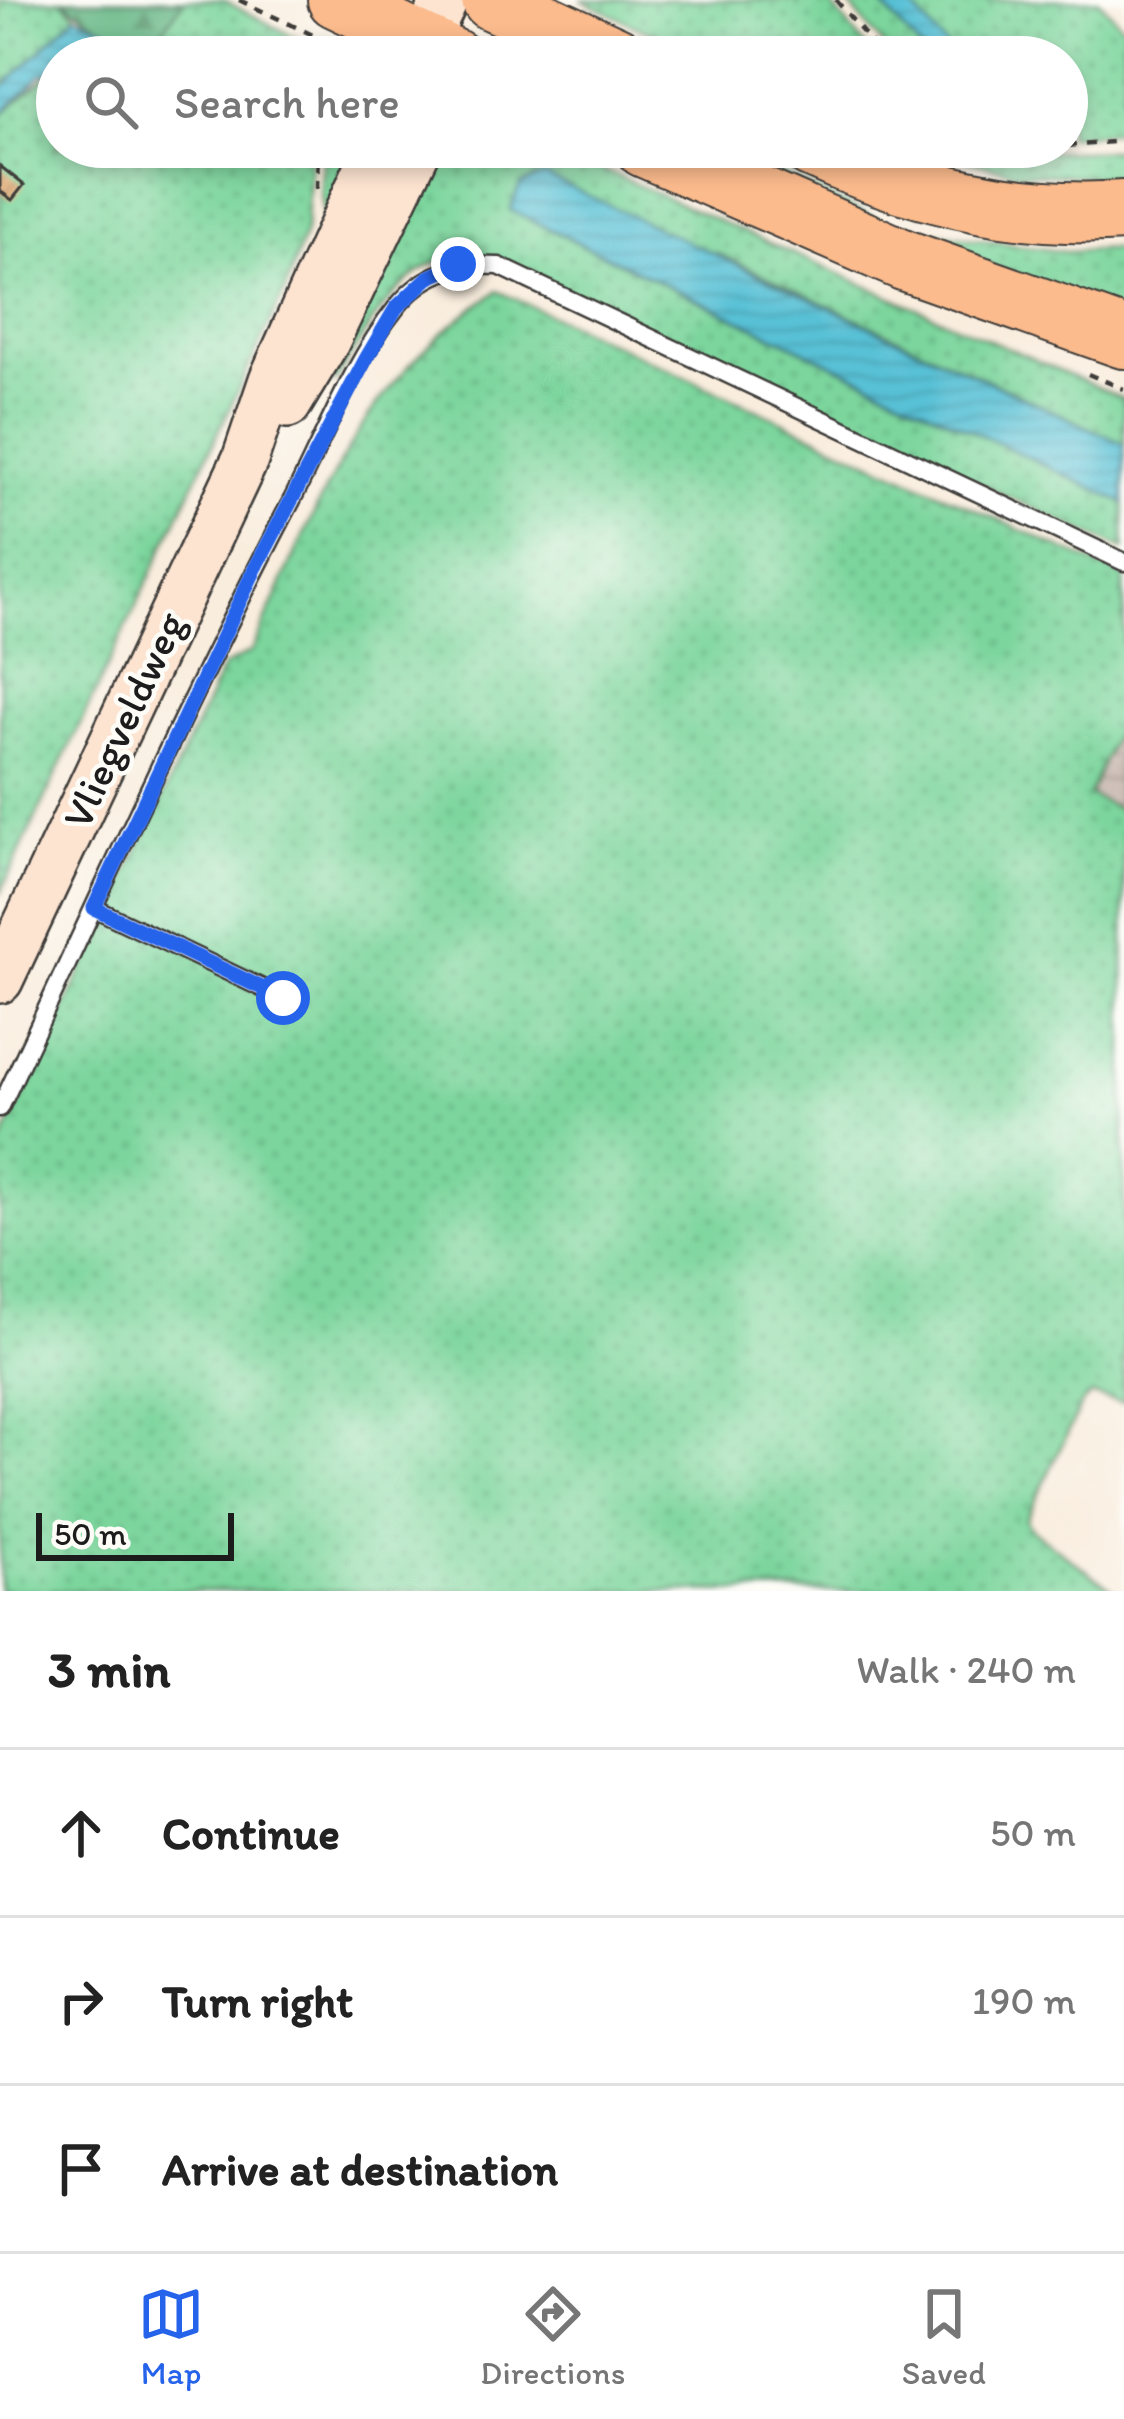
<!DOCTYPE html>
<html lang="en">
<head>
<meta charset="utf-8">
<style>
	body { margin:0; font-family:Itim,sans-serif; background:#f2f2f2; color:#222 }
	.scale { position:absolute; left:36px; bottom:30px; width:198px; box-sizing:border-box; padding-left:12px; border:6px solid #1c1c1c; border-top:0; font-size:33px; line-height:42px; white-space:nowrap; color:#1c1c1c; -webkit-text-stroke:9px #fdfcf7; paint-order:stroke }
	.stop { position:absolute; width:36px; height:36px; margin:-27px; border:9px solid #2563eb; border-radius:50%; background:#fff }
	.stop.end { background:#2563eb; border-color:#fff; box-shadow:0 3px 12px #0008 }
	.list { margin:0; padding:0; list-style:none }
	h2 { display:flex; justify-content:space-between; align-items:center; height:156px; margin:0; padding:0 48px; font-size:51px }
	h2 small { font-size:39px; font-weight:400; color:#767676 }
	.list li { display:grid; grid-template-columns:78px 1fr auto; gap:36px; align-items:center; box-sizing:border-box; height:168px; padding:0 48px; border-top:3px solid #e0e0e0 }
	.list b { display:block; font-size:45px; white-space:nowrap }
	.list em { font-size:39px; font-style:normal; color:#767676 }
	.icon { flex:none; width:66px; height:66px; fill:none; stroke:currentColor; stroke-width:2; stroke-linecap:round; stroke-linejoin:round }
	.map { position:relative; flex:none; width:1124px; height:1591px; overflow:hidden }
	.search { position:absolute; background:#fff; box-shadow:0 6px 18px #0003; left:36px; right:36px; top:36px; height:132px; display:flex; align-items:center; gap:30px; box-sizing:border-box; padding:0 42px; border-radius:66px; color:#767676; font-size:45px }
	.sheet { height:660px; background:#fff }
	nav { display:flex; justify-content:space-around; align-items:center; box-sizing:border-box; height:168px; border-top:3px solid #e0e0e0; background:#fff; font-size:33px; color:#767676 }
	nav a { display:grid; justify-items:center; gap:6px }
	nav .on { color:#2563eb }
	.map>svg:first-child { display:block }
	.industrial { fill:url(#industrial-grid) }
	.grass { fill:url(#grass-dots); stroke:#4c785c; stroke-width:3 }
	.forest { fill:url(#forest-firs); stroke:#406950; stroke-width:3 }
	.water { fill:url(#water-rules); stroke:#3a6e79; stroke-width:3 }
	.building { fill:url(#building-hatch) }
	.lines { fill:none; stroke-linecap:round; stroke-linejoin:round }
	.service-casing { stroke:#3d3b39; stroke-width:21 }
	.secondary-casing { stroke:#3d3b39; stroke-width:50 }
	.trunk-casing { stroke:#3d3b39; stroke-width:58 }
	.motorway-casing { stroke:#3d3b39; stroke-width:64 }
	.path { stroke:#3d3b39; stroke-width:4.5; stroke-dasharray:9 9; stroke-linecap:butt }
	.service { stroke:#fff; stroke-width:16 }
	.secondary { stroke:#fde4d1; stroke-width:45 }
	.trunk { stroke:#fbbb8d; stroke-width:54 }
	.motorway { stroke:#fbbb8d; stroke-width:60 }
	.route { stroke:#2563eb; stroke-width:15 }
	.labels { text-anchor:middle; stroke-width:9; stroke-linejoin:round; paint-order:stroke }
	.street-label { font-size:42px; fill:#1c1c1c; stroke:#fdfcf7 }
</style>
</head>
<body>
<div class="map">
<svg width="1124" height="1591" viewBox="0 0 1124 1591">
	<defs>
		<pattern id="industrial-grid" width="8" height="8" patternUnits="userSpaceOnUse" patternTransform="scale(3)"><rect width="8" height="8" fill="#cfc1ba"/><path d="M0 4h8M4 0v8" fill="none" stroke="#b1a59f"/></pattern>
		<pattern id="grass-dots" width="8" height="8" patternUnits="userSpaceOnUse" patternTransform="scale(3)"><rect width="8" height="8" fill="#7bd59c"/><path d="M2 2h.1M6 6h.1" fill="none" stroke="#6ab686" stroke-width="1.8" stroke-linecap="round"/></pattern>
		<pattern id="forest-firs" width="22" height="20" patternUnits="userSpaceOnUse" patternTransform="scale(3)"><rect width="22" height="20" fill="#64b684"/><path d="M5 1l3.5 6h-7zM16 11l3.5 6h-7z" fill="#52936b"/></pattern>
		<pattern id="water-rules" width="6" height="5" patternUnits="userSpaceOnUse" patternTransform="scale(3)"><rect width="6" height="5" fill="#59c1d6"/><path d="M0 2.5h6" fill="none" stroke="#4da5b7"/></pattern>
		<pattern id="building-hatch" width="6" height="6" patternUnits="userSpaceOnUse" patternTransform="scale(3)"><rect width="6" height="6" fill="#dea771"/><path d="M-1 1l2-2M0 6l6-6M5 7l2-2" fill="none" stroke="#be8f61"/></pattern>
	</defs>
	<rect width="100%" height="100%" fill="#fdfcf7"/>
	<filter id="ink" filterUnits="userSpaceOnUse"><feTurbulence type="fractalNoise" baseFrequency=".00833" numOctaves="2"/><feDisplacementMap in="SourceGraphic" scale="24" xChannelSelector="R" yChannelSelector="G"/><feConvolveMatrix kernelMatrix="1 2 1 2 8 2 1 2 1" color-interpolation-filters="sRGB"/></filter>
	<filter id="wash" filterUnits="userSpaceOnUse"><feTurbulence type="fractalNoise" baseFrequency=".004" numOctaves="4" result="noise"/><feDisplacementMap in="SourceGraphic" scale="48" xChannelSelector="R" yChannelSelector="G"/><feGaussianBlur stdDeviation="2.7" result="paint"/><feColorMatrix in="noise" values="0 0 0 0 0 0 0 0 0 0 0 0 0 0 0 0 0 1.4 0 .05"/><feComposite in="paint" operator="in"/></filter>
	<g filter="url(#wash)">
		<rect width="100%" height="100%" fill="#f9edde"/>
		<path class="industrial" d="M1124,712V812L1089,796Z"/>
		<g class="grass">
			<path d="M0,0H62L76,15L0,90Z"/>
			<path d="M184,0H223L333,57H144Z"/>
			<path d="M581,0H827L875,57H702Z"/>
			<path d="M845,0H878L927,57H893Z"/>
			<path d="M907,0H1099L1124,27V131L1067,136V57H955Z"/>
			<path d="M54,70L57,147H312L305,232L286,289L0,894V116Z"/>
			<path d="M324,147H369L329,241L320,192Z"/>
			<path d="M445,147L490,152L551,147L1124,399V444L719,254L511,211L1124,503V550L481,254C408,248 368,329 335,382L320,376Z"/>
			<path d="M680,147H727L898,228L1066,252L1124,248V317Z"/>
			<path d="M913,147C985,147 1053,155 1124,149V178L1018,173Z"/>
			<path d="M498,291L1124,577V712L1089,795L1124,812V1403L1091,1395L1081,1405L1026,1520L1033,1531L1115,1591H0V1147L223,667L252,651C319,505 356,383 498,291Z"/>
		</g>
		<path class="forest" d="M62,0H184L145,56Z"/>
		<g class="water">
			<path d="M878,0H907L955,57H927Z"/>
			<path d="M76,15L125,37L145,56L57,57V70L42,74L0,116V90Z"/>
			<path d="M544,175L1124,444V503L510,210L520,185Z"/>
		</g>
		<g id="blocks">
			<path class="building" d="M0,166L24,185L12,200L0,191Z"/>
		</g>
	</g>
	<g filter="url(#ink)">
		<use href="#blocks" fill-opacity="0" stroke="#3d3b39" stroke-width="3"/>
		<g class="lines">
			<g class="service-casing">
				<g id="service">
					<path d="M94,908L283,998"/>
					<path d="M0,1108C96,905 187,699 292,500C324,438 352,363 396,308C424,272 456,264 499,266L1124,562"/>
				</g>
			</g>
			<g class="secondary-casing">
				<g id="secondary">
					<path d="M418,57L445,0"/>
					<path d="M288,405L326,342L419,147"/>
					<path d="M0,980L245,460L272,380L377,147"/>
				</g>
			</g>
			<g class="trunk-casing">
				<path id="trunk" d="M335,0L455,57"/>
			</g>
			<g class="motorway-casing">
				<g id="motorway">
					<path d="M492,0L616,57"/>
					<path d="M645,147L904,260L1124,338"/>
					<path d="M811,147C911,193 1014,219 1124,211"/>
				</g>
			</g>
			<g class="path">
				<path d="M239,0L315,36"/>
				<path d="M836,0L883,57"/>
				<path d="M330,45L341,57"/>
				<path d="M1067,146L1124,141"/>
				<path d="M572,147L605,163"/>
				<path d="M1043,147H1060"/>
				<path d="M317,189L318,147"/>
				<path d="M1088,374L1124,389"/>
			</g>
			<use href="#service" class="service"/>
			<use href="#secondary" class="secondary"/>
			<use href="#trunk" class="trunk"/>
			<use href="#motorway" class="motorway"/>
		</g>
	</g>
	<g class="lines" filter="url(#ink)">
		<path class="route" d="M283,998L94,908L255,569L366,359L396,308L428,278L458,264"/>
	</g>
	<g class="labels">
		<g class="street-label">
			<text transform="translate(123 720) rotate(-65)" y="15">Vliegveldweg</text>
		</g>
	</g>
</svg>
<div class="scale">50 m</div>
<div class="stop" style="left:283px;top:998px"></div>
<div class="stop end" style="left:458px;top:264px"></div>
<div class="search"><svg class="icon" aria-label="search" viewBox="0 0 24 24"><circle cx="10" cy="10" r="6"/><path d="M15 15l6 6"/></svg>Search here</div>
</div>
<section class="sheet">
<h2>3 min<small>Walk · 240 m</small></h2>
<ul class="list">
<li><svg class="icon" aria-label="ahead" viewBox="0 0 24 24"><path d="M12 20V5M6 11l6-6 6 6"/></svg><div><b>Continue</b></div><em>50 m</em></li>
<li><svg class="icon" aria-label="right" viewBox="0 0 24 24"><path d="M7 20v-9h11M14 6l5 5-5 5"/></svg><div><b>Turn right</b></div><em>190 m</em></li>
<li><svg class="icon" aria-label="arrive" viewBox="0 0 24 24"><path d="M6 21V4h12l-3 4 3 4H6"/></svg><div><b>Arrive at destination</b></div></li>
</ul>
</section>
<nav>
<a class="on"><svg class="icon" aria-label="map" viewBox="0 0 24 24"><path d="M3 6l6-2 6 2 6-2v14l-6 2-6-2-6 2zM9 4v14M15 6v14"/></svg>Map</a>
<a><svg class="icon" aria-label="directions" viewBox="0 0 24 24"><path d="M12 3l9 9-9 9-9-9zM9 14v-3h6M13 9l2 2-2 2"/></svg>Directions</a>
<a><svg class="icon" aria-label="saved" viewBox="0 0 24 24"><path d="M7 4h10v16l-5-4-5 4z"/></svg>Saved</a>
</nav>
</body>
</html>
